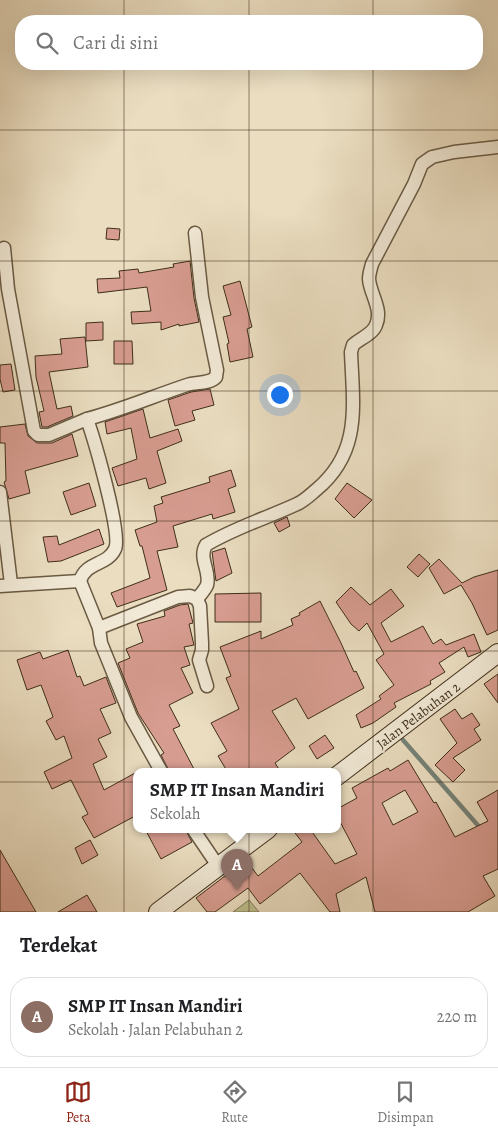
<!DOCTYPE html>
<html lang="id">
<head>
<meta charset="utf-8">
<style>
	body { margin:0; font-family:Alegreya,serif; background:#f6f6f6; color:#202124 }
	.you { position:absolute; left:279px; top:394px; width:18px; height:18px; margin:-12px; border:4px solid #fff; border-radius:50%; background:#1a73e8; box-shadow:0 0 0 8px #1a73e833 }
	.badge { display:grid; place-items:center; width:32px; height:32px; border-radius:50%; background:#8f2418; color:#fff; font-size:16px; font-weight:700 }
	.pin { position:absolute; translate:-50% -41px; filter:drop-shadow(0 1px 2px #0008) }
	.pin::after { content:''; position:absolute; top:26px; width:18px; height:15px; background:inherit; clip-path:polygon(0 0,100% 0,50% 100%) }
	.popup { position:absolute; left:133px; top:768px; width:208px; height:65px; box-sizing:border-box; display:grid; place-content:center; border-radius:10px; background:#fff; filter:drop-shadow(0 1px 4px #0005); font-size:16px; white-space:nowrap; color:#757577 }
	.popup b { font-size:19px; color:#202124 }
	.popup::after { content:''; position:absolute; left:50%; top:100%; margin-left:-10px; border:10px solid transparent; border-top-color:#fff }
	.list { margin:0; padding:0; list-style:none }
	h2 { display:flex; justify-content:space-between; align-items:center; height:65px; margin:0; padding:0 20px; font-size:21px }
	h2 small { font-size:16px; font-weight:400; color:#757577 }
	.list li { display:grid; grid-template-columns:32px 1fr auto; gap:15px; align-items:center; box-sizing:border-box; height:80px; margin:0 10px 10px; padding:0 10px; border:1px solid #e0e0e0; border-radius:20px }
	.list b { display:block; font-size:19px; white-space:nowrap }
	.list p { margin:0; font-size:16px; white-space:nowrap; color:#757577 }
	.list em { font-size:16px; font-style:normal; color:#757577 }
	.icon { flex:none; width:28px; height:28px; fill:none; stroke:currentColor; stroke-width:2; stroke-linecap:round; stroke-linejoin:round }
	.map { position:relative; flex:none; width:498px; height:912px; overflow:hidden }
	.search { position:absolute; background:#fff; box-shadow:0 5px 20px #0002; left:15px; right:15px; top:15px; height:55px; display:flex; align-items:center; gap:12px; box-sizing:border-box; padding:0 18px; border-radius:20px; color:#757577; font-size:19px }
	.sheet { height:155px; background:#fff }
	nav { display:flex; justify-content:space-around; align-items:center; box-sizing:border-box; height:70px; border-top:1px solid #e0e0e0; background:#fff; font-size:14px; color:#757577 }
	nav a { display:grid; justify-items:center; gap:2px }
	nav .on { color:#8f2418 }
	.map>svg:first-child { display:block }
	.green { fill:#bcbf8e; stroke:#7e7654 }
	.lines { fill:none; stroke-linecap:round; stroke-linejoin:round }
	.stream { stroke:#758379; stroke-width:4.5 }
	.building { fill:#d89d91; stroke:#3f2e19; fill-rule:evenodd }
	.minor-casing { stroke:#6a5a43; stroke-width:15 }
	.secondary-casing { stroke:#3f2e19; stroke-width:20 }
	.minor { stroke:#f1e9d6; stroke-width:12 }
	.secondary { stroke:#f1e9d6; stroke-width:18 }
	.grid { fill:none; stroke:#3f2e19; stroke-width:1; stroke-opacity:0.55 }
	.labels { text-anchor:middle; stroke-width:4.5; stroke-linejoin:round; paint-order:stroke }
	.street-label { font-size:14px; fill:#3f2e19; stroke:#f1e9d6 }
</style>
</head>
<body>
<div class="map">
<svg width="498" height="912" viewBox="0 0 498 912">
	<rect width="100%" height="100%" fill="#eaddc0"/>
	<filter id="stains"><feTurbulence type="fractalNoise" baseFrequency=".004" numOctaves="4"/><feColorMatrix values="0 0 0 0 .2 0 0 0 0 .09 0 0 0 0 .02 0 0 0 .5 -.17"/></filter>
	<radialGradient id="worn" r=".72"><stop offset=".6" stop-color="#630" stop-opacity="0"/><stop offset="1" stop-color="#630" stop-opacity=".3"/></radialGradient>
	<path class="green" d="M249,900L259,912H233Z"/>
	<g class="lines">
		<path class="stream" d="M403,740L482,830"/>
	</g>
	<g class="building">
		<path d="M107,228L120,229L119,240L106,239Z"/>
		<path d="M190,261L194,298L199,322L179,326V324L161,330V322L132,324L131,312L151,311L147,287L98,293L97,279L120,278L119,271L138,269L139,273L174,267L173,264Z"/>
		<path d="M240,281L252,327L247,329L253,357L230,362L227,344L229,343L223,317L231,315L223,286Z"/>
		<path d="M103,322V340L86,341V323Z"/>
		<path d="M85,337L88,367L49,372L57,409L71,406L73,416L47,427H42L39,412L44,411L36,377L35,356L62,354L60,339Z"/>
		<path d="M114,341H132L133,364H114Z"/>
		<path d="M11,364L15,390L3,392L0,379V365Z"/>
		<path d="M210,389L214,405L192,411L195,420L175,426L168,400L191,392Z"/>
		<path d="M143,409L150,438L178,429L182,441L157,451L166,483L149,489L146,478L118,486L112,468L137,459L131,428L107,434L105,422Z"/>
		<path d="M25,424L28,436L37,443H52L72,434L78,456L25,471L30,493L9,499L4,482L6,481L5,443H0V427Z"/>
		<path d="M231,470L236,486L228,489L235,512L213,519L212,514L173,526L178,547L157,551L167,590L117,607L111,593L150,578L142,546H140L135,530L157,522L154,506L163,503L161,497L210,482L209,477Z"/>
		<path d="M89,483L96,506L71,515L63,492Z"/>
		<path d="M347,483L372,500L354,518L335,499Z"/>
		<path d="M287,517L290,526L279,532L274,523Z"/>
		<path d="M99,529L104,544L61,561L48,562L43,537L57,536L59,545Z"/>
		<path d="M225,548L232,573L216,581L212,552Z"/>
		<path d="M419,554L430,564L418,577L407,567Z"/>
		<path d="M439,559L462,583L474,577L498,570V630L487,635L472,603L461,585L444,594L429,568Z"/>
		<path d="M351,587L370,605L391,589L404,606L381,623L391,642L423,626L433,644L441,639L446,645L474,634L481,652L468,657L464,647L439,663L445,672L430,681L431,684L394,703L396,707L373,723L361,728L356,715L381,699L379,696L394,685L376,660L384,654L367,623L359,631L351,624L336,602Z"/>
		<path d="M261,593V622H215V594Z"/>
		<path d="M320,601L341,643L354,672L356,671L364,688L308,719L296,698L272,711L295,748L275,763L280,771H227L218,756L227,751L211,723L239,709L226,678L231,676L220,647L261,631V639L293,625L291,619L300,615L299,613Z"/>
		<path d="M188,604L193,623L189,624L194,645L184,647L190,665L181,668L193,693L169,705L180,726L173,729L195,771H169L161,755L164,753L138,713L118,663L130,658L126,649L143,642L137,624L165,616L164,611L180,605Z"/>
		<path d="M68,650L77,677L80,676L84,686L106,677L116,703L100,709L111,733L98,739L107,757L93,764L104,790L137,772V815L94,838L82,817L88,814L71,780L52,789L44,772L72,758L64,736L56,740L46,721L53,717L41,685L27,690L17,660L40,652L43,659Z"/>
		<path d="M498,674V703L484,684Z"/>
		<path d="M455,709L462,719L472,713L480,725L474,729L481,740L453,758L465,770L453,782L435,765L457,743L440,719Z"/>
		<path d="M325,735L334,748L317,759L309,746Z"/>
		<path d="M408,760L434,803L436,802L455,837L488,821L477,802L498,790V869L483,876L495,896L468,912H375L366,877L336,894L340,912H330L300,873L260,904L248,888L215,912H207L196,898L246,860L258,876L302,842L292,829H310L335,864L357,854L337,816V809L357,798L352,788L388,768L390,771ZM405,790L418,812L393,825L382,803Z"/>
		<path d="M145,829H185L192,842L161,859Z"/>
		<path d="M90,840L98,855L82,864L75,848Z"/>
		<path d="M0,850L36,912H0Z"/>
		<path d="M87,895L97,912H58Z"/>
	</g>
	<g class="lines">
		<g class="minor-casing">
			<g id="minor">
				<path d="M4,248L8,289L34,431L38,435H49L87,419"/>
				<path d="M0,492L11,584"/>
				<path d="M0,586L80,581"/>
				<path d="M197,599C200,595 205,590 207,585C211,572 198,558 206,545C234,528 267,518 297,504C304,501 310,495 316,490C362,452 353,405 351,352L353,345C359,339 373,334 376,325C383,309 370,294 369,279C369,274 371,268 372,264L414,184L422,164L432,157L454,152L498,147"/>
				<path d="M99,628L178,597L190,596L197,599L200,606L202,643V650L199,660L207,686"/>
				<path d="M161,771L131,717L101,643L99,628L80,581C86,561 107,566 115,549C122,534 94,439 87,419C121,410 154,396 187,385C196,382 210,384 216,377L217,370L202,297L195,233"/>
				<path d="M193,829L218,866"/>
			</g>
		</g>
		<g class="secondary-casing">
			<g id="secondary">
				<path d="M337,776L498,653"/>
				<path d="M158,912L268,829"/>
			</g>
		</g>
		<use href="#minor" class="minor"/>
		<use href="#secondary" class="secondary"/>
	</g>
	<path class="grid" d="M124,0V21M249,0V21M373,0V21M124,64V912M249,64V912M373,64V912M0,130H498M0,261H498M0,391H498M0,521H498M0,651H498M0,782H498"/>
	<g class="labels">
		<g class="street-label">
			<text transform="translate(418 715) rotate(-37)" y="5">Jalan Pelabuhan 2</text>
		</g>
	</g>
	<rect width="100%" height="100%" filter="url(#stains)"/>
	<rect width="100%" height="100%" fill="url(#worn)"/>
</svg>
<div class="you"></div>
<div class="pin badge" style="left:237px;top:890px;background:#8d6e63">A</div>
<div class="popup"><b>SMP IT Insan Mandiri</b>Sekolah</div>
<div class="search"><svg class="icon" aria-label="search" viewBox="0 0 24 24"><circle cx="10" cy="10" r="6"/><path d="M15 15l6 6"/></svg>Cari di sini</div>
</div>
<section class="sheet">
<h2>Terdekat<small></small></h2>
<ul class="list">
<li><span class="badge" style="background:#8d6e63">A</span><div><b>SMP IT Insan Mandiri</b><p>Sekolah · Jalan Pelabuhan 2</p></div><em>220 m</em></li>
</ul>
</section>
<nav>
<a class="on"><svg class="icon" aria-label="map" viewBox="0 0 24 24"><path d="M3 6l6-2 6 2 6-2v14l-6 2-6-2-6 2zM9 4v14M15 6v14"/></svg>Peta</a>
<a><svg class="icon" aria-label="directions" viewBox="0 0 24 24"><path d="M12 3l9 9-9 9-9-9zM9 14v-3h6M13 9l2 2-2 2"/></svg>Rute</a>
<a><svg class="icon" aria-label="saved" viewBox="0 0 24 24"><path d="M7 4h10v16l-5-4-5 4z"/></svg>Disimpan</a>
</nav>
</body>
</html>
